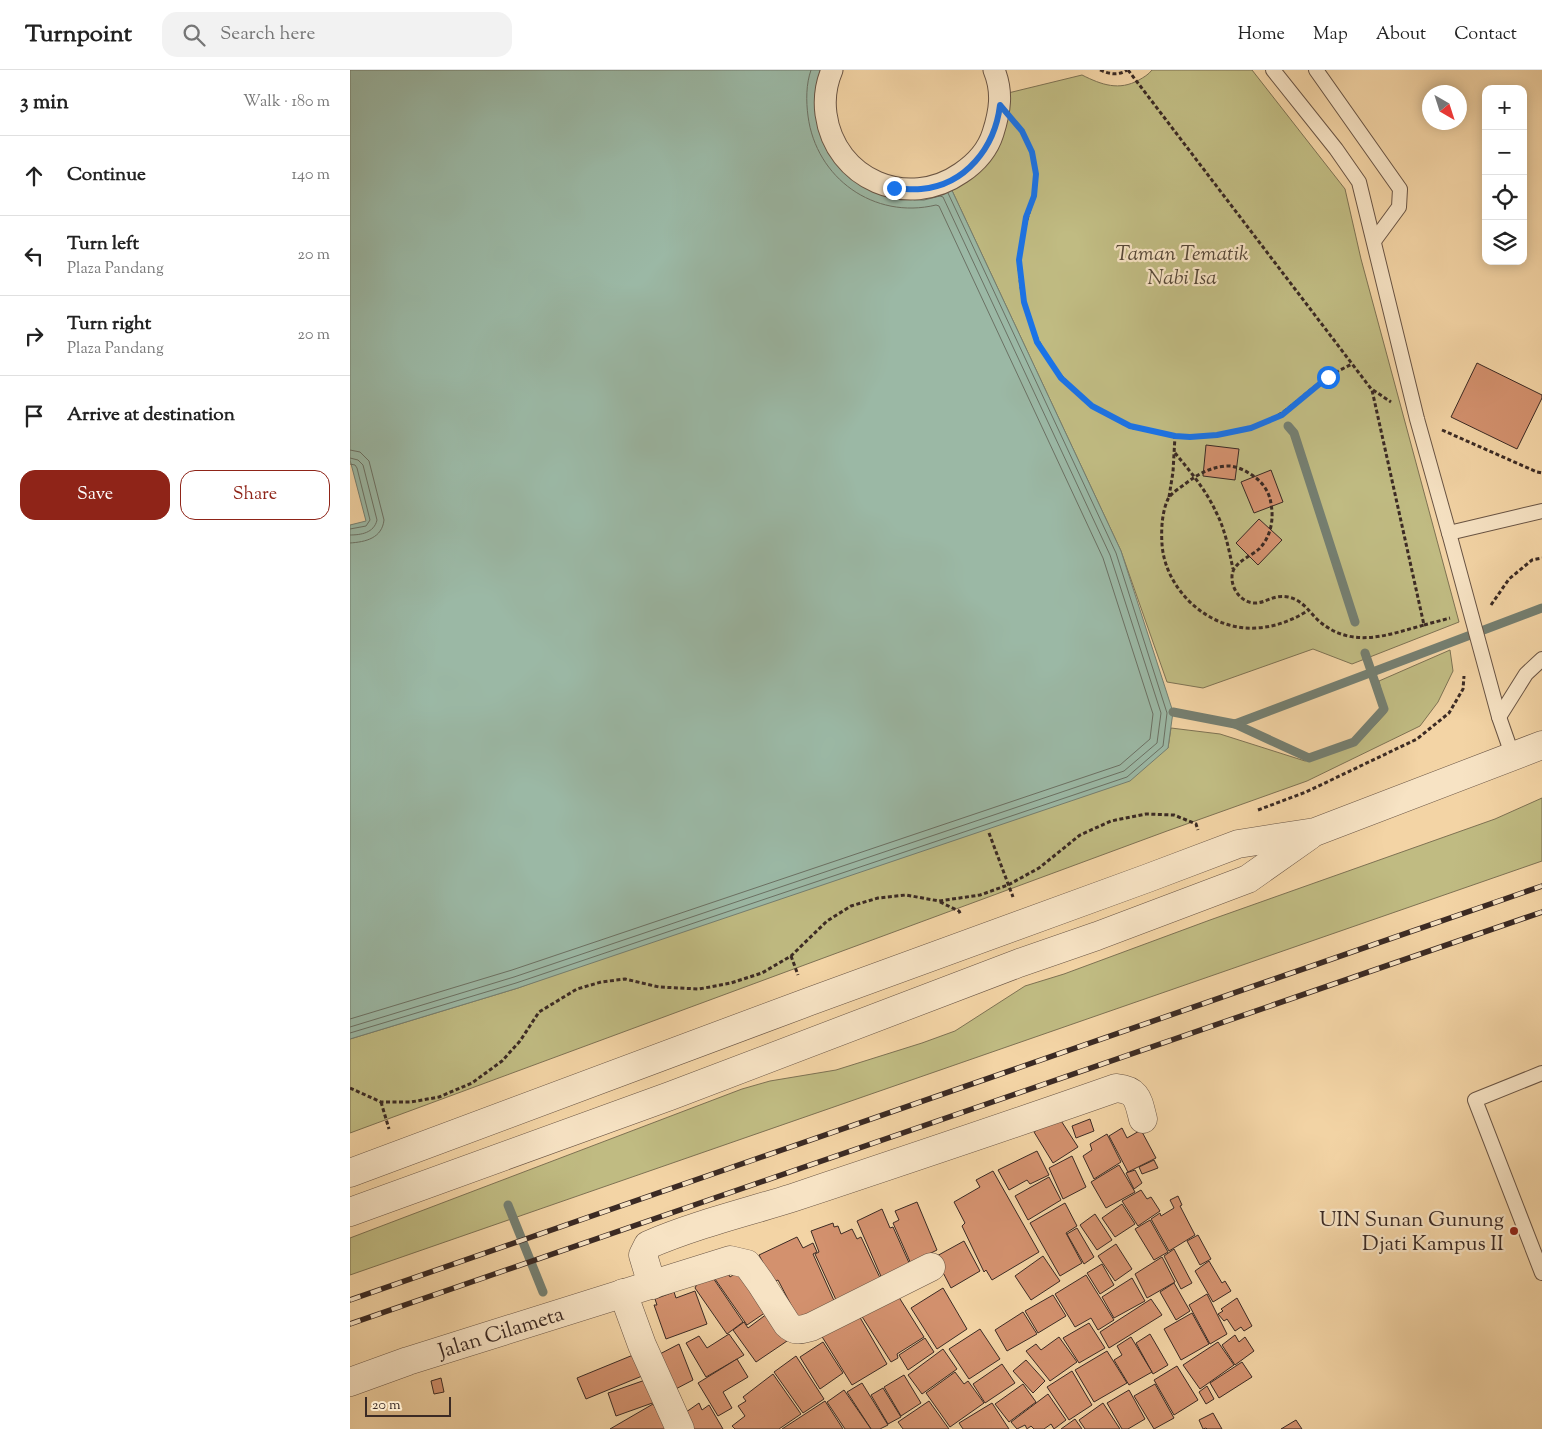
<!DOCTYPE html>
<html lang="en">
<head>
<meta charset="utf-8">
<style>
	body { margin:0; font-family:"Sorts Mill Goudy",serif; background:#f2f2f2; color:#222 }
	.controls { position:absolute; right:15px; top:15px; display:grid; overflow:hidden; border-radius:10px; box-shadow:0 2px 12px #0003 }
	.controls button { width:45px; height:45px; display:grid; place-items:center; padding:0; border:0; border-bottom:1px solid #e0e0e0; background:#fff; color:#222; font:25px sans-serif }
	.compass { position:absolute; left:1072px; top:15px; width:45px; height:45px; border-radius:50%; background:#fff; box-shadow:0 2px 12px #0003; rotate:141deg }
	.scale { position:absolute; left:15px; bottom:12px; width:86px; box-sizing:border-box; padding-left:5px; border:2px solid #3b2a24; border-top:0; font-size:14px; line-height:18px; white-space:nowrap; color:#3b2a24; -webkit-text-stroke:4px #f7e3c4; paint-order:stroke }
	.stop { position:absolute; width:15px; height:15px; margin:-11px; border:4px solid #1a73e8; border-radius:50%; background:#fff }
	.stop.end { background:#1a73e8; border-color:#fff; box-shadow:0 1px 5px #0008 }
	.list { margin:0; padding:0; list-style:none }
	h2 { display:flex; justify-content:space-between; align-items:center; height:65px; margin:0; padding:0 20px; font-size:21px }
	h2 small { font-size:16px; font-weight:400; color:#767676 }
	.list li { display:grid; grid-template-columns:32px 1fr auto; gap:15px; align-items:center; box-sizing:border-box; height:80px; padding:0 20px; border-top:1px solid #e0e0e0 }
	.list b { display:block; font-size:19px; white-space:nowrap }
	.list p { margin:0; font-size:16px; white-space:nowrap; color:#767676 }
	.list em { font-size:16px; font-style:normal; color:#767676 }
	.actions { display:flex; gap:10px; padding:15px 20px }
	.actions a { flex:1; padding:11px 0; border:1px solid #8f2418; border-radius:15px; text-align:center; font-size:18px; color:#8f2418 }
	.actions .main { background:#8f2418; color:#fff }
	.icon { flex:none; width:28px; height:28px; fill:none; stroke:currentColor; stroke-width:2; stroke-linecap:round; stroke-linejoin:round }
	.map { position:relative; flex:none; width:1192px; height:1359px; overflow:hidden }
	header { display:flex; align-items:center; gap:30px; box-sizing:border-box; height:70px; padding:0 25px; background:#fff; border-bottom:1px solid #e0e0e0 }
	header strong { font-size:24px }
	nav { display:flex; gap:28px; margin-inline-start:auto; font-size:18px }
	.search { width:350px; height:45px; background:#f2f2f2; display:flex; align-items:center; gap:12px; box-sizing:border-box; padding:0 18px; border-radius:15px; color:#767676; font-size:19px }
	main { display:flex }
	aside { flex:1; background:#fff }
	.map>svg:first-child { display:block }
	.green { fill:#c0bb82; stroke:#7e7253 }
	.water { fill:#9bb8a5; stroke:#757f71 }
	.lines { fill:none; stroke-linecap:round; stroke-linejoin:round }
	.shore { stroke:#6b7164; stroke-width:1 }
	.stream { stroke:#757f71; stroke-width:9 }
	.building { fill:#d3916e; stroke:#3b2a24 }
	.service-casing { stroke:#695444; stroke-width:16 }
	.pedestrian-casing { stroke:#695444; stroke-width:23 }
	.minor-casing { stroke:#695444; stroke-width:29 }
	.tertiary-casing { stroke:#695444; stroke-width:29 }
	.path { stroke:#3b2a24; stroke-width:3; stroke-dasharray:4 2.5; stroke-linecap:butt }
	.service { stroke:#f7e3c4; stroke-width:14 }
	.pedestrian { stroke:#f7e3c4; stroke-width:21 }
	.minor { stroke:#f7e3c4; stroke-width:28 }
	.tertiary { stroke:#f7e3c4; stroke-width:28 }
	.rail-casing { stroke:#3b2a24; stroke-width:5.5 }
	.rail { stroke:#f7e3c4; stroke-width:4; stroke-dasharray:11; stroke-linecap:butt }
	.route { stroke:#1a73e8; stroke-width:6 }
	.poi-dot { fill:#8f2418; stroke:#f7e3c4; stroke-width:2 }
	.labels { text-anchor:middle; stroke-width:4.5; stroke-linejoin:round; paint-order:stroke }
	.park-label { font-size:21px; font-style:italic; fill:#564737; stroke:#f7e3c4 }
	.poi-label { font-size:21px; fill:#3b2a24; stroke:#f7e3c4; text-anchor:end }
	.street-label { font-size:21px; fill:#3b2a24; stroke:#f7e3c4 }
</style>
</head>
<body>
<header>
<strong>Turnpoint</strong>
<div class="search"><svg class="icon" aria-label="search" viewBox="0 0 24 24"><circle cx="10" cy="10" r="6"/><path d="M15 15l6 6"/></svg>Search here</div>
<nav><a>Home</a><a>Map</a><a>About</a><a>Contact</a></nav>
</header>
<main>
<aside>
<h2>3 min<small>Walk · 180 m</small></h2>
<ul class="list">
<li><svg class="icon" aria-label="ahead" viewBox="0 0 24 24"><path d="M12 20V5M6 11l6-6 6 6"/></svg><div><b>Continue</b></div><em>140 m</em></li>
<li><svg class="icon" aria-label="left" viewBox="0 0 24 24"><path d="M17 20v-9H6M10 6l-5 5 5 5"/></svg><div><b>Turn left</b><p>Plaza Pandang</p></div><em>20 m</em></li>
<li><svg class="icon" aria-label="right" viewBox="0 0 24 24"><path d="M7 20v-9h11M14 6l5 5-5 5"/></svg><div><b>Turn right</b><p>Plaza Pandang</p></div><em>20 m</em></li>
<li><svg class="icon" aria-label="arrive" viewBox="0 0 24 24"><path d="M6 21V4h12l-3 4 3 4H6"/></svg><div><b>Arrive at destination</b></div></li>
</ul>
<div class="actions"><a class="main">Save</a><a>Share</a></div>
</aside>
<div class="map">
<svg width="1192" height="1359" viewBox="0 0 1192 1359">
	<rect width="100%" height="100%" fill="#f3d4a5"/>
	<filter id="stains"><feTurbulence type="fractalNoise" baseFrequency=".004" numOctaves="4"/><feColorMatrix values="0 0 0 0 .2 0 0 0 0 .09 0 0 0 0 .02 0 0 0 .5 -.17"/></filter>
	<radialGradient id="worn" r=".72"><stop offset=".6" stop-color="#630" stop-opacity="0"/><stop offset="1" stop-color="#630" stop-opacity=".3"/></radialGradient>
	<g class="green">
		<path d="M802,0H902L995,119L1011,189L1109,552L1002,594L963,579L853,618L817,612L771,481L598,112L623,96L650,25L732,5C752,15 769,21 789,10C794,7 798,5 802,0Z"/>
		<path d="M1100,580L1103,601L1088,632L1070,656L957,711L817,761L0,1063V969L168,918L818,678L821,658L870,664L955,691L1006,675L1036,643L1029,611Z"/>
		<path d="M1192,728V791L0,1205V1168L392,1019L420,1011L486,1000L572,973L605,961L675,916L714,904L860,850L1145,749Z"/>
	</g>
	<path class="water" d="M0,0H482L475,32L515,106L598,112L771,481L823,642L818,678L780,711L168,918L0,969V455L16,451L0,390Z"/>
	<g class="lines">
		<g class="shore">
			<path d="M0,380L10,382L19,391L34,450C32,468 16,472 0,473"/>
			<path d="M0,388L8,390L13,395L27,450C24,463 11,465 0,465"/>
			<path d="M0,394L5,395L7,398L20,450L16,456L0,459"/>
			<path d="M0,949L162,900L770,695L800,669L803,644L753,488L589,136L586,135C524,150 466,108 458,46C456,31 456,14 461,0"/>
			<path d="M0,957L164,907L774,701L807,673L811,643L760,485L593,127L590,126L574,130H564"/>
			<path d="M0,963L166,913L777,707L813,676L817,643L766,483L598,123"/>
		</g>
		<g class="stream">
			<path d="M938,356L944,363L1005,552"/>
			<path d="M823,642L885,654L1192,538"/>
			<path d="M885,654L959,688L1004,672L1034,639L1015,583"/>
			<path d="M158,1135L193,1222"/>
		</g>
	</g>
	<g class="building">
		<path d="M1127,293L1192,325V328L1167,379L1101,347Z"/>
		<path d="M856,375L889,379L885,410L853,406Z"/>
		<path d="M921,400L933,432L904,443L891,412Z"/>
		<path d="M909,449L932,470L908,495L886,473Z"/>
		<path d="M708,1046L728,1077L703,1093L684,1062Z"/>
		<path d="M740,1049L744,1061L726,1068L722,1056Z"/>
		<path d="M772,1058L777,1068L791,1060L806,1088L778,1102L759,1066Z"/>
		<path d="M757,1064L771,1092L744,1109L733,1086L742,1080L740,1074Z"/>
		<path d="M687,1081L699,1105L680,1114L677,1110L659,1120L648,1100Z"/>
		<path d="M722,1086L736,1117L713,1129L699,1098Z"/>
		<path d="M804,1090L808,1098L792,1104L789,1097Z"/>
		<path d="M769,1095L785,1122L756,1138L741,1112Z"/>
		<path d="M785,1100L792,1113L784,1119L776,1103Z"/>
		<path d="M643,1101L689,1182L642,1210L636,1200L634,1202L612,1156L615,1153L604,1132L630,1117L626,1110Z"/>
		<path d="M699,1107L711,1130L678,1150L665,1126Z"/>
		<path d="M791,1120L797,1129L801,1127L810,1141L788,1156L772,1131Z"/>
		<path d="M828,1126L832,1135L830,1136L845,1165L819,1181L801,1149L810,1143L811,1146L824,1138L820,1130Z"/>
		<path d="M567,1132L587,1180L579,1184L580,1185L561,1194L543,1153L549,1150L545,1141Z"/>
		<path d="M715,1133L727,1156L716,1163L732,1193L710,1206L680,1153Z"/>
		<path d="M772,1134L785,1154L765,1167L752,1148Z"/>
		<path d="M532,1139L540,1158L543,1157L560,1195L533,1211L507,1151Z"/>
		<path d="M745,1144L762,1170L747,1180L730,1155Z"/>
		<path d="M800,1150L818,1182L804,1190L785,1159Z"/>
		<path d="M483,1153L484,1157L488,1156L491,1164L502,1159L507,1169L511,1167L531,1210L487,1232L465,1184L469,1182L461,1161Z"/>
		<path d="M727,1158L744,1187L734,1194L717,1164Z"/>
		<path d="M848,1165L861,1189L850,1195L837,1171Z"/>
		<path d="M447,1167L453,1178L463,1173L467,1182L463,1184L486,1235L450,1252L428,1210L423,1212L409,1185Z"/>
		<path d="M614,1171L630,1201L601,1218L585,1187Z"/>
		<path d="M766,1174L782,1199L765,1211L748,1186Z"/>
		<path d="M824,1179L842,1213L831,1219L814,1186Z"/>
		<path d="M693,1186L710,1211L681,1230L665,1206Z"/>
		<path d="M812,1187L825,1212L797,1228L785,1204Z"/>
		<path d="M859,1191L872,1213L875,1211L881,1221L863,1232L845,1201Z"/>
		<path d="M752,1194L764,1215L750,1224L737,1203Z"/>
		<path d="M392,1199L419,1240L397,1255L365,1209L377,1201L380,1207Z"/>
		<path d="M361,1205L393,1252L377,1264L345,1218L348,1212Z"/>
		<path d="M736,1205L764,1250L748,1260L741,1248L725,1257L705,1224Z"/>
		<path d="M782,1208L795,1231L764,1248L752,1227Z"/>
		<path d="M824,1213L840,1241L826,1250L810,1222Z"/>
		<path d="M593,1218L617,1259L587,1279L561,1238Z"/>
		<path d="M345,1221L357,1254L316,1269L304,1235H307L305,1229L324,1222L326,1228Z"/>
		<path d="M545,1221L574,1267L547,1284L548,1288L541,1292L511,1245Z"/>
		<path d="M857,1224L877,1264L860,1274L839,1235Z"/>
		<path d="M703,1225L716,1246L688,1263L675,1241Z"/>
		<path d="M887,1228L902,1256L894,1261L891,1257L885,1261L877,1249L874,1251L868,1244L873,1241L871,1239Z"/>
		<path d="M801,1229L812,1245L759,1278L750,1262Z"/>
		<path d="M421,1241L440,1269L406,1292L383,1260L394,1252L398,1258Z"/>
		<path d="M673,1242L687,1264L657,1281L645,1260Z"/>
		<path d="M842,1243L859,1274L831,1290L814,1259Z"/>
		<path d="M508,1244L537,1294L502,1315L471,1265Z"/>
		<path d="M739,1253L755,1278L729,1293L713,1268Z"/>
		<path d="M630,1259L650,1289L619,1309L599,1279Z"/>
		<path d="M379,1264L394,1285L356,1307L336,1273L349,1266L357,1278Z"/>
		<path d="M800,1264L818,1295L803,1304L786,1273Z"/>
		<path d="M885,1265L889,1272L895,1267L904,1281L885,1295L872,1275Z"/>
		<path d="M709,1267L727,1292L700,1311L676,1281L686,1274L691,1280Z"/>
		<path d="M781,1267L802,1302L779,1315L764,1290L772,1285L767,1276Z"/>
		<path d="M575,1268L584,1282L558,1300L549,1285Z"/>
		<path d="M473,1272L493,1303L470,1319L450,1287Z"/>
		<path d="M868,1272L884,1295L850,1319L833,1295Z"/>
		<path d="M329,1274L343,1310L318,1323L306,1286Z"/>
		<path d="M593,1279L607,1299L572,1324L558,1305Z"/>
		<path d="M757,1281L777,1313L744,1332L725,1300Z"/>
		<path d="M288,1283L297,1304L236,1329L227,1308Z"/>
		<path d="M446,1286L474,1329L453,1343L424,1302Z"/>
		<path d="M387,1289L398,1307L373,1322L382,1338L368,1346L348,1313Z"/>
		<path d="M676,1290L695,1311L683,1323L663,1301Z"/>
		<path d="M892,1292L902,1307L869,1328L860,1313Z"/>
		<path d="M652,1294L665,1313L635,1333L623,1314Z"/>
		<path d="M827,1296L848,1330L824,1345L804,1310Z"/>
		<path d="M722,1301L742,1335L719,1350L697,1317Z"/>
		<path d="M605,1302L614,1314L618,1311L634,1333L600,1357L576,1323Z"/>
		<path d="M423,1304L451,1344L429,1359H385L382,1356L395,1346L388,1336L396,1331L393,1327Z"/>
		<path d="M554,1305L571,1333L551,1346L534,1317Z"/>
		<path d="M91,1308L94,1322L84,1324L81,1311Z"/>
		<path d="M301,1308L308,1331L266,1346L258,1323Z"/>
		<path d="M512,1313L538,1355L530,1359H521L497,1322Z"/>
		<path d="M673,1314L686,1332L659,1352L645,1334Z"/>
		<path d="M805,1314L824,1348L804,1359L784,1326Z"/>
		<path d="M857,1316L864,1329L856,1334L849,1322Z"/>
		<path d="M533,1318L551,1347L538,1354L521,1325Z"/>
		<path d="M494,1320L521,1359H495L477,1332Z"/>
		<path d="M779,1320L795,1349L778,1359H772L757,1333Z"/>
		<path d="M698,1324L716,1350L704,1359L701,1354L694,1359H684L681,1356L677,1359L675,1355L667,1359L661,1352Z"/>
		<path d="M475,1331L493,1359H432Z"/>
		<path d="M579,1331L599,1359H553L548,1352Z"/>
		<path d="M349,1333L352,1340L359,1335L373,1359H333L329,1347Z"/>
		<path d="M642,1333L659,1359H613L609,1353Z"/>
		<path d="M753,1333L770,1359H735L729,1350Z"/>
		<path d="M303,1334L318,1359H260Z"/>
		<path d="M863,1343L872,1359H857L856,1358L853,1359L849,1350Z"/>
		<path d="M725,1349L732,1359H711Z"/>
		<path d="M946,1350L952,1359H931Z"/>
	</g>
	<g class="lines">
		<g class="service-casing">
			<g id="service">
				<path d="M923,0L986,79L1009,112L1067,349L1099,463L1192,441"/>
				<path d="M966,0L1050,119L1049,137L1024,171"/>
				<path d="M1099,463L1149,647L1163,687"/>
				<path d="M1149,647L1176,604L1192,589"/>
				<path d="M1192,1003L1125,1030L1192,1203"/>
			</g>
		</g>
		<g class="pedestrian-casing">
			<path id="pedestrian" d="M482,0C476,14 474,29 476,44C485,110 558,140 611,103C626,93 638,79 643,63C650,41 653,22 644,0"/>
		</g>
		<g class="minor-casing">
			<g id="minor">
				<path d="M302,1215L293,1185L298,1175C344,1155 394,1143 442,1128C550,1092 658,1056 766,1018C788,1020 788,1030 793,1049"/>
				<path d="M273,1223L292,1275L330,1359"/>
				<path id="s1" d="M0,1312L58,1291L380,1190L397,1194L410,1212L437,1254C445,1262 451,1260 461,1257L581,1197"/>
			</g>
		</g>
		<g class="tertiary-casing">
			<g id="tertiary">
				<path d="M0,1103L458,932L798,808L888,774L965,762L1192,675"/>
				<path d="M0,1142L320,1026L669,893L747,866L898,809L959,766"/>
			</g>
		</g>
		<g class="path">
			<path d="M750,0C759,4 768,6 777,0"/>
			<path d="M778,0L1022,320L1074,555C1037,565 1003,579 970,552C959,542 953,530 938,527C924,524 916,533 905,533C892,533 882,520 882,508C881,493 900,487 909,479C921,467 924,449 921,434C920,424 914,414 906,408C898,402 887,395 875,396C859,398 848,404 835,414C830,418 821,423 818,429C812,442 811,459 812,474C815,520 859,561 906,558C926,557 943,550 959,540"/>
			<path d="M670,59C683,77 689,106 683,128C678,148 670,169 669,190C669,254 704,316 760,346C766,349 773,354 780,357C787,359 795,360 802,361C837,369 865,368 900,358C934,349 950,325 978,307C986,302 994,298 1002,294"/>
			<path d="M1023,320L1041,332"/>
			<path d="M1092,360L1187,402L1192,403"/>
			<path d="M825,383C840,401 856,420 866,442C875,459 879,480 883,499"/>
			<path d="M819,427L823,402L825,366"/>
			<path d="M1141,535L1159,509L1182,490L1192,488"/>
			<path d="M1074,555L1100,548"/>
			<path d="M908,740L956,722L1067,669L1099,643L1113,619L1114,606"/>
			<path d="M639,763L663,827"/>
			<path d="M590,832L609,841L611,845"/>
			<path d="M441,886L448,905"/>
			<path d="M0,1018L31,1032H61L89,1027L122,1013L152,991L170,971L189,942L227,919L251,912L275,909L309,917L349,919L381,913L412,903L441,886L477,851L501,836L528,828L556,825L589,831L630,825L658,815L689,798L730,765L761,751L796,744L824,745L846,754L848,760"/>
			<path d="M31,1032L39,1059"/>
		</g>
		<use href="#service" class="service"/>
		<use href="#pedestrian" class="pedestrian"/>
		<use href="#minor" class="minor"/>
		<use href="#tertiary" class="tertiary"/>
		<g class="rail-casing">
			<g id="rail">
				<path d="M0,1230L1192,816"/>
				<path d="M0,1254L1192,842"/>
			</g>
		</g>
		<use href="#rail" class="rail"/>
	</g>
	<g class="lines">
		<path class="route" d="M544,118C553,119 562,120 571,119C616,115 645,77 650,35L672,61L682,82L686,104L684,126L676,147L669,190L674,232L687,272L711,308L742,336L780,356L825,366L840,367L867,365L901,358L932,345L978,307"/>
	</g>
	<circle class="poi-dot" cx="1164" cy="1161" r="5"/>
	<g class="labels">
		<g class="park-label">
			<text x="832" y="190">Taman Tematik<tspan x="832" dy="24">Nabi Isa</tspan></text>
		</g>
		<g class="poi-label">
			<text x="1154" y="1156">UIN Sunan Gunung<tspan x="1154" dy="24">Djati Kampus II</tspan></text>
		</g>
		<g class="street-label">
			<text dy="7" stroke="none"><textPath href="#s1" startOffset="159">Jalan Cilameta</textPath></text>
		</g>
	</g>
	<rect width="100%" height="100%" filter="url(#stains)"/>
	<rect width="100%" height="100%" fill="url(#worn)"/>
</svg>
<div class="controls">
<button>+</button>
<button>−</button>
<button><svg class="icon" aria-label="locate" viewBox="0 0 24 24"><circle cx="12" cy="12" r="6"/><path d="M12 2v4M12 18v4M2 12h4M18 12h4"/></svg></button>
<button><svg class="icon" aria-label="layers" viewBox="0 0 24 24"><path d="M12 4l9 5-9 5-9-5zM3 14l9 5 9-5"/></svg></button>
</div>
<svg class="compass" viewBox="-18 -18 36 36"><path d="M0-13l5 13h-10z" fill="#e53935"/><path d="M0 13l5-13h-10z" fill="#767676"/></svg>
<div class="scale">20 m</div>
<div class="stop" style="left:978px;top:307px"></div>
<div class="stop end" style="left:544px;top:118px"></div>
</div>
</main>
</body>
</html>
